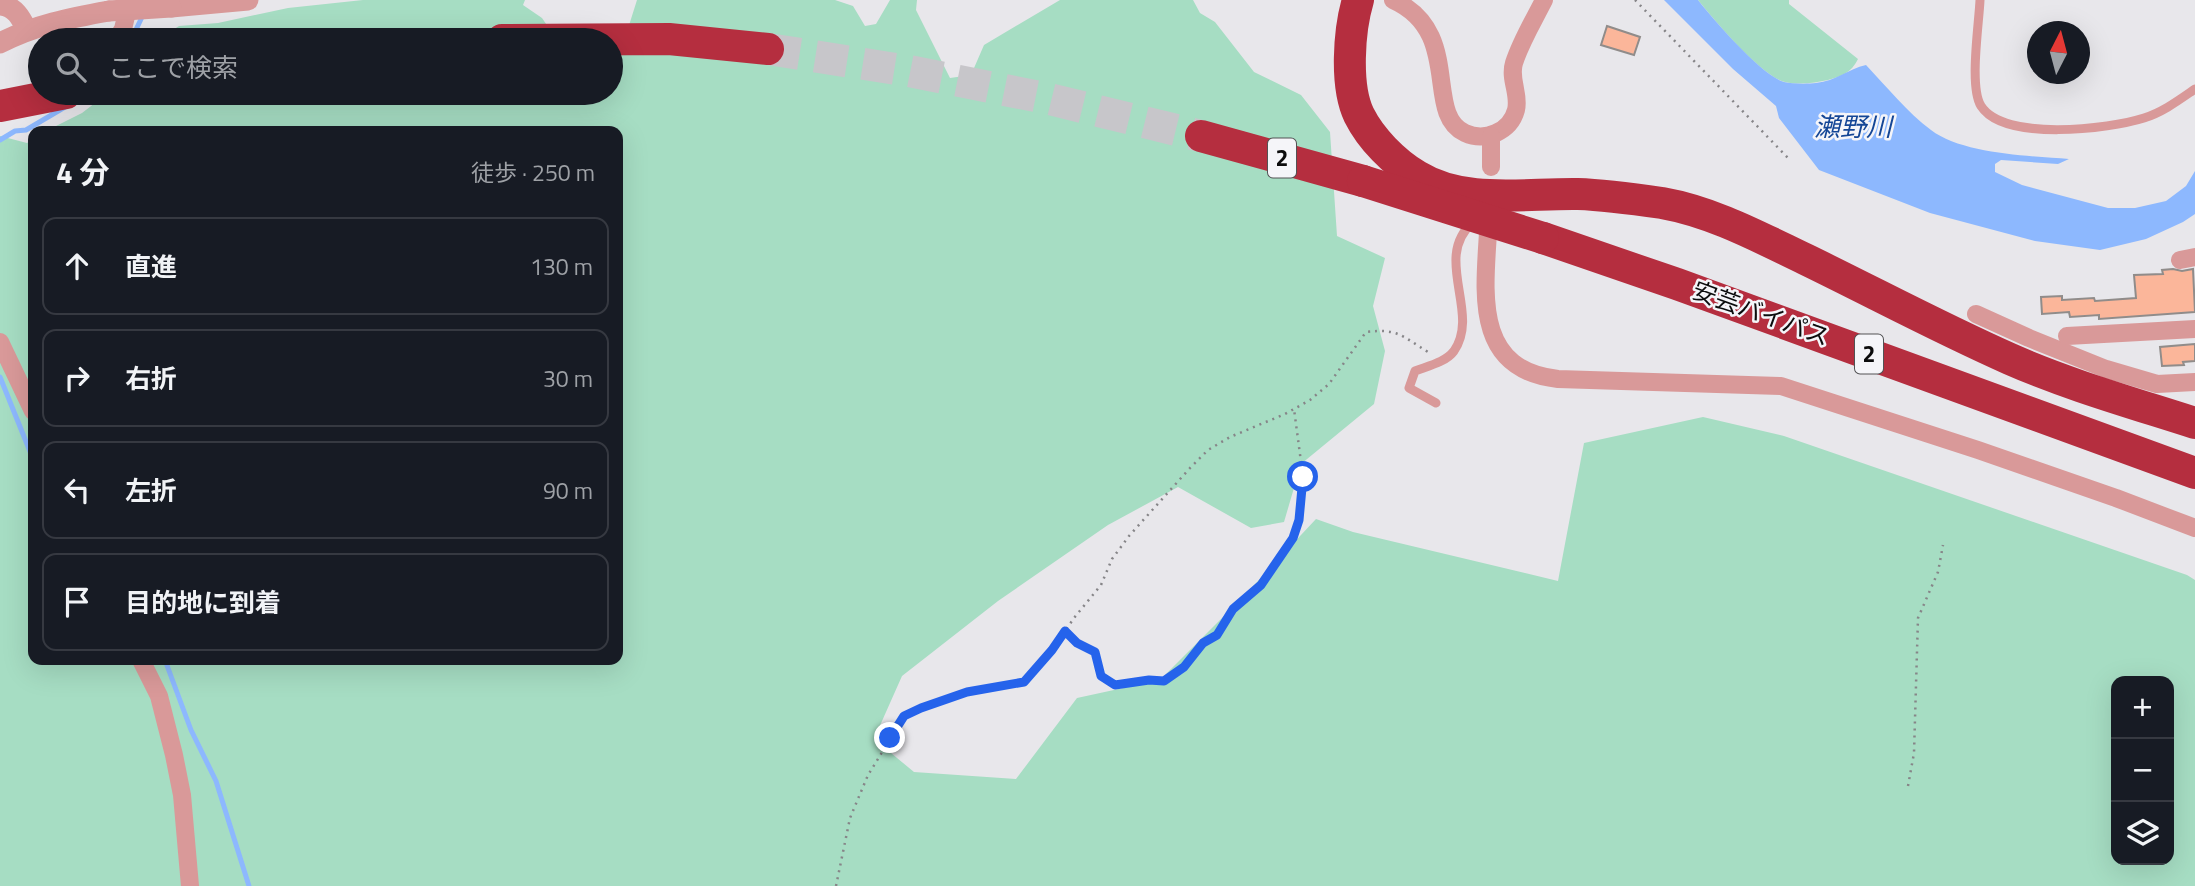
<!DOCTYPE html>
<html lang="ja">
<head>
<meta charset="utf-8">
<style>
	body { margin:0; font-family:"Titillium Web","Noto Sans JP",sans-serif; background:#20242c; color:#f1f3f6 }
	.controls { position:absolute; right:21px; bottom:21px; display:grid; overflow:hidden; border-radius:14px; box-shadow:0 7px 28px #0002 }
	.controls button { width:63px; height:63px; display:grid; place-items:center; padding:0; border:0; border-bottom:2px solid #363941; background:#171b24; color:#f1f3f6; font:35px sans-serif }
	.compass { position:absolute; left:2027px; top:21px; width:63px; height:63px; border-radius:50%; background:#171b24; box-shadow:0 7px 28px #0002; rotate:6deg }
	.stop { position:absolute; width:21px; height:21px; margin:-16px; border:5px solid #2563eb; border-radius:50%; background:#fff }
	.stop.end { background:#2563eb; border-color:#fff; box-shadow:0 2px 7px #0008 }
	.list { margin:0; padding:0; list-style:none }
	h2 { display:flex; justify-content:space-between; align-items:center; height:91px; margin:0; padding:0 28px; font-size:30px }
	h2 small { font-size:23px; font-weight:400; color:#9ea1a6 }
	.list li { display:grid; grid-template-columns:46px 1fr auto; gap:21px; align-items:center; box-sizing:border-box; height:98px; margin:0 14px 14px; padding:0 14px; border:2px solid #363941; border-radius:14px }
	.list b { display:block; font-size:26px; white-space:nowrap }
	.list em { font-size:23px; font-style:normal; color:#9ea1a6 }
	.icon { flex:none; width:38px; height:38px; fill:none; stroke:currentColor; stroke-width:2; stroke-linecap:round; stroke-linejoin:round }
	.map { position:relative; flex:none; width:2195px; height:886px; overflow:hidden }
	.search { position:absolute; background:#171b24; box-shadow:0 7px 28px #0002; left:28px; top:28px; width:595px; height:77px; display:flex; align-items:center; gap:18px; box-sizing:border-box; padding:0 24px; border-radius:38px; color:#9ea1a6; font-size:26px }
	.panel { position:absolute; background:#171b24; box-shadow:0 7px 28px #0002; left:28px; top:126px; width:595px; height:539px; border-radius:14px }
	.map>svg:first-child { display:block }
	.green { fill:#a6ddc3; fill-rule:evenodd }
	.water { fill:#8db8fe }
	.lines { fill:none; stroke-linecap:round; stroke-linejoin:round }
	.stream { stroke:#8db8fe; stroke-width:5 }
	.building { fill:#fbb69a; stroke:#908c8a; stroke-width:2 }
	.motorway-tunnel { stroke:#c7c6ca; stroke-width:32; stroke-dasharray:32 16; stroke-linecap:butt }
	.path { stroke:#868588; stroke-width:2.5; stroke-dasharray:2 5; stroke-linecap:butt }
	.service { stroke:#d99999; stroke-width:9 }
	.minor { stroke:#d99999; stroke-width:18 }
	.tertiary { stroke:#d99999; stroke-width:21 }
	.motorway { stroke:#b52e3f; stroke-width:32 }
	.tertiary-bridge { stroke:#d99999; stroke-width:21 }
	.motorway-bridge { stroke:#b52e3f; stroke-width:32 }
	.route { stroke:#2563eb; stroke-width:9 }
	.labels { text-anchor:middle; stroke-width:5; stroke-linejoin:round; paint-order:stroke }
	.shield { fill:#f5f5f9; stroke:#525254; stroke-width:2 }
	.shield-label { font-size:23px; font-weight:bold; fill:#0c0c0d }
	.street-label { font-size:24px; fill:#0c0c0d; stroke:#f5f5f9 }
	.water-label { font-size:26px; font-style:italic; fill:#144696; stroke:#f5f5f9 }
</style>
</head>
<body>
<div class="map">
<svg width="2195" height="886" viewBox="0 0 2195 886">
	<rect width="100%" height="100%" fill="#e8e7eb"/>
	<g class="green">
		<path d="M363,0H525L523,5L542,18L557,40H157L179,26L218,23L288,8Z"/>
		<path d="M637,0H835L853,6L865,26L876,24L890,0H917L916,10L950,78L971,75L984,45L1060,0H1193L1200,13L1215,22L1254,72L1301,95L1330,132L1337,236L1385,258L1373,306L1385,351L1374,404L1301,464L1284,522L1251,528L1178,487L1108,525L998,601L902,676L874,739L914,772L1016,779L1077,698L1160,680L1240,600L1316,519L1353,532L1558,581L1584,443L1703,417L1784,436L2187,575L2195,580V886H0V136L27,143L33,139V660H618V131H46L82,113L108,93H611V57L625,38ZM2116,681H2169V860H2116Z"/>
		<path d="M1698,0H1789V4L1858,59C1851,73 1842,76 1828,80C1815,83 1799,85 1785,82C1761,76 1714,20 1698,0Z"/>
	</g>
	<path class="water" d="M1664,0H1698C1714,20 1761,75 1784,82C1792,84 1808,84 1816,83C1836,81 1848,69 1866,65C1886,86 1908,113 1931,130C1962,154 2031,156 2069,159L2058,164L2001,160L1995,164V172L2022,185L2108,208H2135L2166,201L2186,186L2195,171V214L2183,222L2146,239L2100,250L2035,241L1930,213L1819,170L1779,118L1776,106L1733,69Z"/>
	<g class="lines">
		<g class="stream">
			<path d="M131,40L143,15"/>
			<path d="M76,100L86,93"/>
			<path d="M0,140L15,131L26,130L65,107"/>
			<path d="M0,377L33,459"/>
			<path d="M165,660L191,730L216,781L249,886"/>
		</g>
	</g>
	<g class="building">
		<path d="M1607,26L1640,37L1634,55L1601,45Z"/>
		<path d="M2173,269L2182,271L2193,269L2195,312L2099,319V315L2070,317L2069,312L2042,314L2041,297L2062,296V300L2094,298L2095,301L2136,298L2134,275L2163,274L2162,270Z"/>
		<path d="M2195,344V361L2183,362L2184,365L2162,366L2160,347Z"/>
	</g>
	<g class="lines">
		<path class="motorway-tunnel" d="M768,49L909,71L1045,98L1201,136"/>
		<g class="path">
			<path d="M1635,0L1789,159"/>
			<path d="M1065,631L1077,643L1095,652L1101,675L1115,685L1149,679L1164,681L1184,666L1204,643L1217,635L1233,609L1261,585L1293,538L1299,520L1303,477L1294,409"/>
			<path d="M1908,786L1914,753L1918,618L1938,572L1943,545"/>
			<path d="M836,886L850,818L868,775L904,717L941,700L1024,682L1052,650L1074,618L1101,585L1112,559L1129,536L1190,468L1208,450L1230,437L1285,414L1310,400L1329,384L1366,332C1397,328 1402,336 1428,352"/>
		</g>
		<g class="service">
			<path d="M1980,0C1979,24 1969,87 1981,106C2004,142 2109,129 2144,118C2163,112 2179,100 2195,89"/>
			<path d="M1436,403L1409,388L1415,371C1428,366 1446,362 1454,351C1481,312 1432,258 1473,222"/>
		</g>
		<g class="minor">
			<path d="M1393,0C1464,32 1423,114 1465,133C1485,142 1510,132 1516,110C1520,94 1509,79 1514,63C1521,41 1534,20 1544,0"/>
			<path d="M116,40L123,29L130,0"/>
			<path d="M1491,136V167"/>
			<path d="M1489,213C1487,280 1466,369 1558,379L1781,386L1978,450L2116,498L2195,528"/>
			<path d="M2180,260L2195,257"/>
			<path d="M1976,314L2029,338L2106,369L2157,384L2195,382"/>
			<path d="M2067,336L2195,329"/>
			<path d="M0,342L33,411"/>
			<path d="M141,660L159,696L174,755L182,795L190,886"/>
		</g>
		<g class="tertiary">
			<path d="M0,5C15,6 21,18 27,30"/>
			<path d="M171,7L248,0"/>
			<path d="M0,43C35,25 70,18 109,11"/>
		</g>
		<g class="motorway">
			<path d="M1358,0C1349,30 1345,86 1359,115C1371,139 1394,162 1417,176C1464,205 1525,193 1578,194C1606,195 1634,199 1662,203C1713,212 1759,237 1805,259C1873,292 1940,328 2010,359C2069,385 2133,403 2195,423"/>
			<path d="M502,40L669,39L768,49"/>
			<path d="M1201,136L1363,181"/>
			<path d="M1543,238L1677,284L2195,473"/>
		</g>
		<path class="tertiary-bridge" d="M109,11L171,7"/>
		<g class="motorway-bridge">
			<path d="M0,106L66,93"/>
			<path d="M1363,181L1543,238"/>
		</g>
	</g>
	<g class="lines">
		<path class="route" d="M890,738L904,716L921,708L967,692L1024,682L1052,650L1065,631L1077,643L1095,652L1101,676L1115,685L1149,680L1164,681L1184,667L1203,643L1217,635L1233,609L1261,585L1293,538L1299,520L1303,477"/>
	</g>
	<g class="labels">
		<g class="shield">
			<rect x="1268" y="138.5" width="28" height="39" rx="5"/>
			<rect x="1855" y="334.5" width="28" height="39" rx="5"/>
		</g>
		<g class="shield-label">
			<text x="1282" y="166">2</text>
			<text x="1869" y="362">2</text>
		</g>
		<g class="street-label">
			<text transform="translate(1761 314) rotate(20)" y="8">安芸バイパス</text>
		</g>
		<g class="water-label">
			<text x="1853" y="136">瀬野川</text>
		</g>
	</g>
</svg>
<div class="controls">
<button>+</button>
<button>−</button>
<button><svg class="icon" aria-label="layers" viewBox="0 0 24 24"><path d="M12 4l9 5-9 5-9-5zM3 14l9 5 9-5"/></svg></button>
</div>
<svg class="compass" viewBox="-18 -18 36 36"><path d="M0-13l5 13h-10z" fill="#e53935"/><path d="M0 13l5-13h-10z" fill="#9ea1a6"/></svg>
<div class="stop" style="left:1303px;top:477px"></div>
<div class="stop end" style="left:890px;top:738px"></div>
<div class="search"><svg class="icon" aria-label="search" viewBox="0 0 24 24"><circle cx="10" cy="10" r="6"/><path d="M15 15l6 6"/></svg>ここで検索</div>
<section class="panel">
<h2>4 分<small>徒歩 · 250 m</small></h2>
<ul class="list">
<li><svg class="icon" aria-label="ahead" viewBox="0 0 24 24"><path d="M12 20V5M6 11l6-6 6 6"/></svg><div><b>直進</b></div><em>130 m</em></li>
<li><svg class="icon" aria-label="right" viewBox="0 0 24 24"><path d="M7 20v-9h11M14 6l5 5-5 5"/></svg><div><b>右折</b></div><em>30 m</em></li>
<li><svg class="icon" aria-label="left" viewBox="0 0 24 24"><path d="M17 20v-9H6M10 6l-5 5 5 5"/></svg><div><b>左折</b></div><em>90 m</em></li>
<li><svg class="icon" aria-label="arrive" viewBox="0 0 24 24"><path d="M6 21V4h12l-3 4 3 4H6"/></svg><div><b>目的地に到着</b></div></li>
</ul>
</section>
</div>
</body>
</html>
